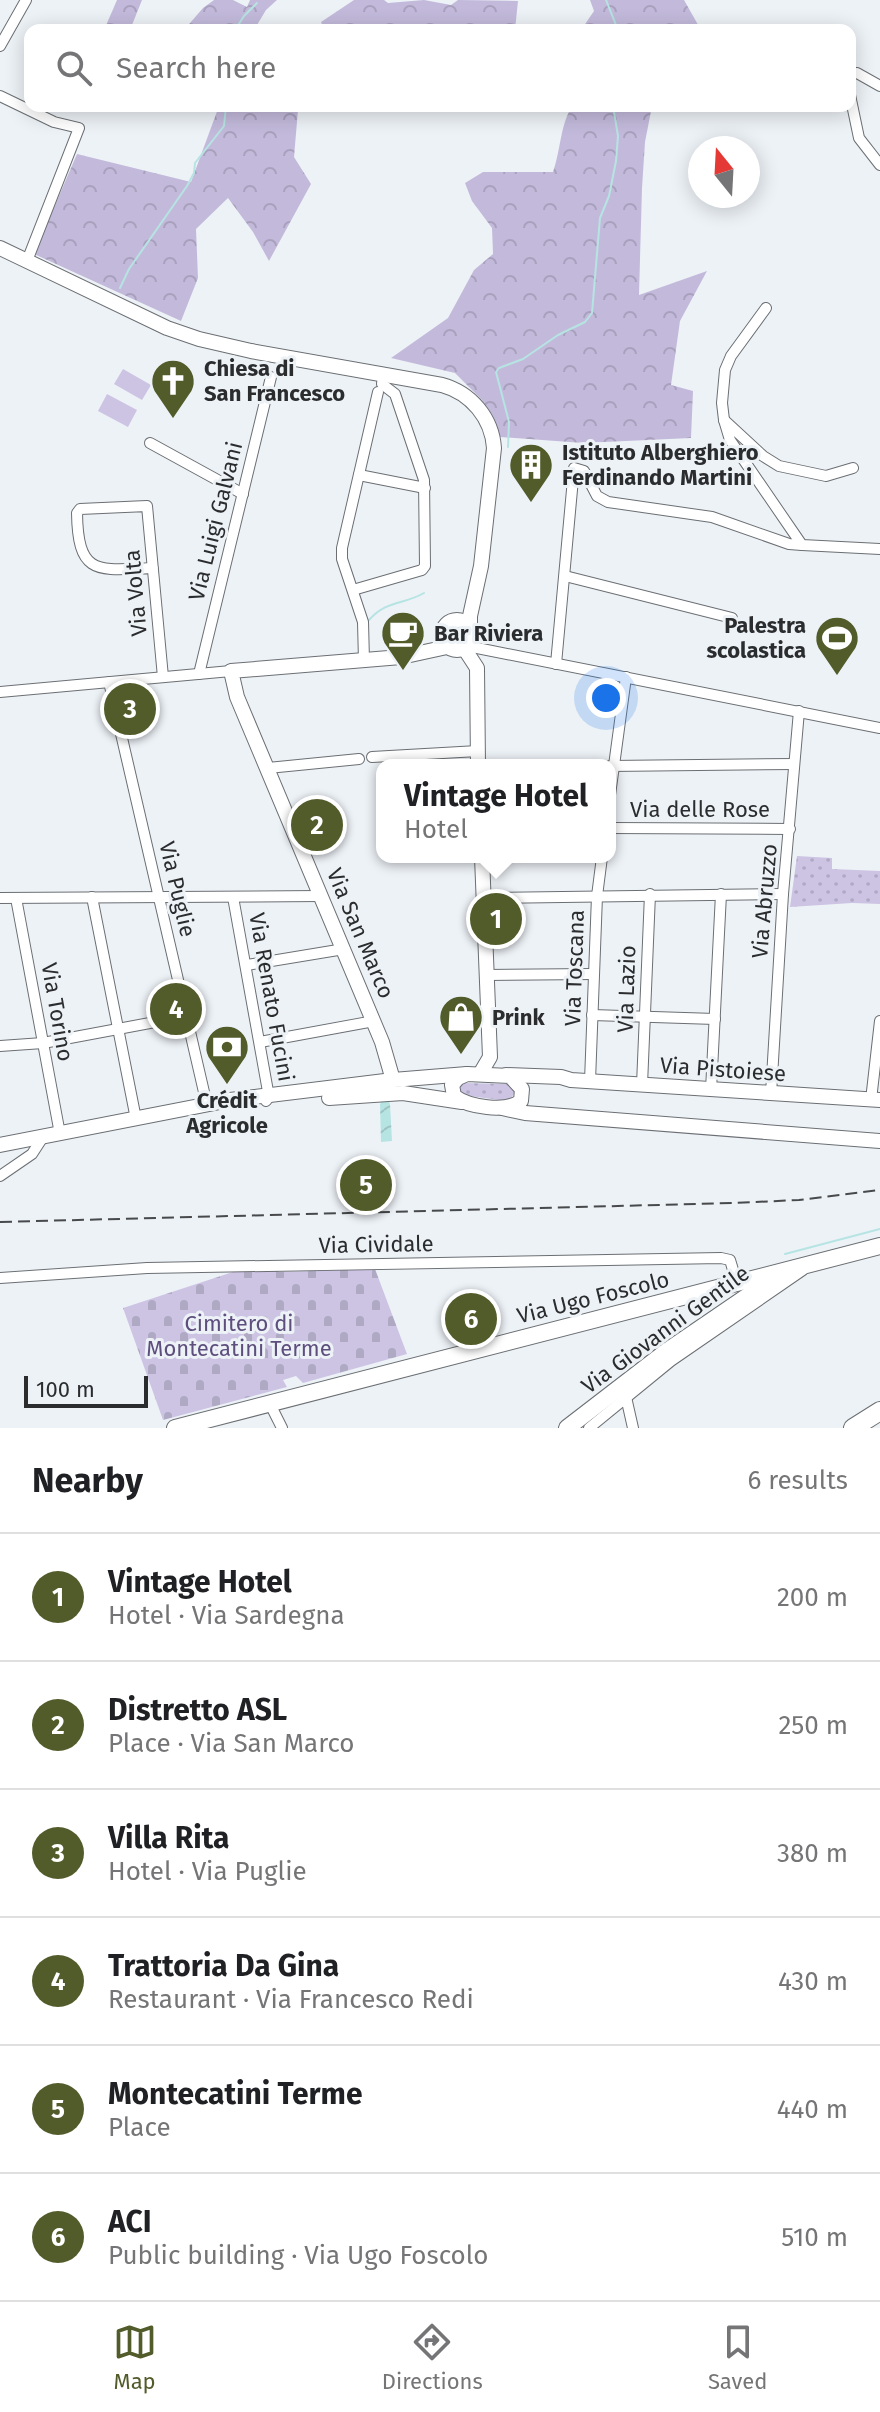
<!DOCTYPE html>
<html lang="en">
<head>
<meta charset="utf-8">
<style>
	body { margin:0; font-family:"Fira Sans",sans-serif; background:#f6f6f6; color:#202124 }
	.compass { position:absolute; left:688px; top:136px; width:72px; height:72px; border-radius:50%; background:#fff; box-shadow:0 4px 20px #0003; rotate:342deg }
	.scale { position:absolute; left:24px; bottom:20px; width:124px; box-sizing:border-box; padding-left:8px; border:4px solid #2b2c2e; border-top:0; font-size:22px; line-height:28px; white-space:nowrap; color:#2b2c2e; -webkit-text-stroke:6px #edf2f7; paint-order:stroke }
	.you { position:absolute; left:606px; top:698px; width:28px; height:28px; margin:-20px; border:6px solid #fff; border-radius:50%; background:#1a73e8; box-shadow:0 0 0 12px #1a73e833 }
	.badge { display:grid; place-items:center; width:52px; height:52px; border-radius:50%; background:#525c2b; color:#fff; font-size:26px; font-weight:700 }
	.pin { position:absolute; translate:-50% -50%; border:4px solid #fff; box-shadow:0 2px 8px #0006 }
	.popup { position:absolute; left:376px; top:759px; width:240px; height:104px; box-sizing:border-box; display:grid; place-content:center; border-radius:16px; background:#fff; filter:drop-shadow(0 2px 6px #0005); font-size:26px; white-space:nowrap; color:#757577 }
	.popup b { font-size:30px; color:#202124 }
	.popup::after { content:''; position:absolute; left:50%; top:100%; margin-left:-16px; border:16px solid transparent; border-top-color:#fff }
	.list { margin:0; padding:0; list-style:none }
	h2 { display:flex; justify-content:space-between; align-items:center; height:104px; margin:0; padding:0 32px; font-size:34px }
	h2 small { font-size:26px; font-weight:400; color:#757577 }
	.list li { display:grid; grid-template-columns:52px 1fr auto; gap:24px; align-items:center; box-sizing:border-box; height:128px; padding:0 32px; border-top:2px solid #e0e0e0 }
	.list b { display:block; font-size:30px; white-space:nowrap }
	.list p { margin:0; font-size:26px; white-space:nowrap; color:#757577 }
	.list em { font-size:26px; font-style:normal; color:#757577 }
	.icon { flex:none; width:44px; height:44px; fill:none; stroke:currentColor; stroke-width:2; stroke-linecap:round; stroke-linejoin:round }
	.map { position:relative; flex:none; width:880px; height:1428px; overflow:hidden }
	.search { position:absolute; background:#fff; box-shadow:0 4px 20px #0003; left:24px; right:24px; top:24px; height:88px; display:flex; align-items:center; gap:20px; box-sizing:border-box; padding:0 28px; border-radius:16px; color:#757577; font-size:30px }
	.sheet { height:872px; background:#fff }
	nav { display:flex; justify-content:space-around; align-items:center; box-sizing:border-box; height:112px; border-top:2px solid #e0e0e0; background:#fff; font-size:22px; color:#757577 }
	nav a { display:grid; justify-items:center; gap:4px }
	nav .on { color:#525c2b }
	.map>svg:first-child { display:block }
	.grass { fill:url(#grass-dots) }
	.forest { fill:url(#forest-crowns) }
	.cemetery { fill:url(#cemetery-stones) }
	.garden { fill:#cdc4e4 }
	.water { fill:url(#water-waves) }
	.lines { fill:none; stroke-linecap:round; stroke-linejoin:round }
	.stream { stroke:#b6e4e3; stroke-width:2 }
	.minor-casing { stroke:#6b6f73; stroke-width:12 }
	.secondary-casing { stroke:#6b6f73; stroke-width:16 }
	.primary-casing { stroke:#6b6f73; stroke-width:18 }
	.motorway-casing { stroke:#6b6f73; stroke-width:20 }
	.minor { stroke:#fff; stroke-width:10 }
	.secondary { stroke:#fff; stroke-width:14 }
	.primary { stroke:#fff; stroke-width:16 }
	.motorway { stroke:#fff; stroke-width:18 }
	.rail { stroke:#47494b; stroke-width:2; stroke-dasharray:12 6; stroke-linecap:butt }
	.labels { text-anchor:middle; stroke-width:6; stroke-linejoin:round; paint-order:stroke }
	.poi-label { font-size:22px; font-weight:bold; fill:#2b2c2e; stroke:#edf2f7; text-anchor:start }
	.street-label { font-size:22px; fill:#2b2c2e; stroke:#edf2f7 }
	.park-label { font-size:22px; fill:#5d4e7d; stroke:#edf2f7 }
</style>
</head>
<body>
<div class="map">
<svg width="880" height="1428" viewBox="0 0 880 1428">
	<defs>
		<pattern id="grass-dots" width="8" height="8" patternUnits="userSpaceOnUse" patternTransform="scale(2)"><rect width="8" height="8" fill="#cdc4e4"/><path d="M2 2h.1M6 6h.1" fill="none" stroke="#b0a9c4" stroke-width="1.8" stroke-linecap="round"/></pattern>
		<pattern id="forest-crowns" width="20" height="18" patternUnits="userSpaceOnUse" patternTransform="scale(2)"><rect width="20" height="18" fill="#c3badb"/><path d="M2 6a3 3 0 1 1 6 0M12 15a3 3 0 1 1 6 0" fill="none" stroke="#a8a0bc"/></pattern>
		<pattern id="cemetery-stones" width="16" height="16" patternUnits="userSpaceOnUse" patternTransform="scale(2)"><rect width="16" height="16" fill="#cdc4e4"/><path d="M2 7V4a2 2 0 0 1 4 0v3zM10 15v-3a2 2 0 0 1 4 0v3z" fill="#b0a9c4"/></pattern>
		<pattern id="water-waves" width="16" height="10" patternUnits="userSpaceOnUse" patternTransform="scale(2)"><rect width="16" height="10" fill="#b6e4e3"/><path d="M0 5q4-4 8 0t8 0" fill="none" stroke="#9dc4c3"/></pattern>
	</defs>
	<rect width="100%" height="100%" fill="#edf2f7"/>
	<g class="grass">
		<circle cx="457" cy="635" r="9"/>
		<path d="M797,856L832,858V869L880,871V904L852,903L790,907Z"/>
		<path d="M464,1083L509,1084L515,1092L510,1100L506,1101L463,1095L459,1088Z"/>
	</g>
	<g class="forest">
		<path d="M117,0H142L130,30H104Z"/>
		<path d="M214,0H233L247,7L250,0H277L266,10L254,30H184L203,8Z"/>
		<path d="M354,0H384L388,3L424,0L451,5L458,0L518,1L515,30H324L321,22Z"/>
		<path d="M590,0H684L701,30H581L594,11Z"/>
		<path d="M219,106H293L298,110L294,157L311,184L269,261L253,232L228,198L196,229L198,278L181,321L34,254L77,154L191,182Z"/>
		<path d="M572,106H652L645,142L642,188L639,295L707,271L680,321L671,385L693,391L691,438L583,443L500,437L482,400L455,373L391,358L448,318L474,270L493,254L492,228L472,201L465,183L483,172H553C561,149 560,126 572,106Z"/>
	</g>
	<path class="cemetery" d="M275,1268L279,1272L375,1269L407,1354L303,1383L296,1376L283,1380L287,1387L163,1420L123,1308L239,1270Z"/>
	<g class="garden">
		<path d="M123,369L151,385L142,400L114,384Z"/>
		<path d="M107,394L137,410L128,427L98,411Z"/>
	</g>
	<path class="water" d="M388,1100L390,1104L392,1141L381,1142L380,1104L382,1101Z"/>
	<g class="lines">
		<g class="stream">
			<path d="M606,0L618,30"/>
			<path d="M235,30L244,16L257,3"/>
			<path d="M120,288L129,269L187,186L194,173L195,163L224,126L226,106"/>
			<path d="M508,447L509,422L496,372L499,368L523,359L558,335L585,322L592,313L600,218L609,196L616,161L618,136L613,106"/>
			<path d="M369,620C387,600 403,605 424,593"/>
			<path d="M785,1254L880,1229"/>
		</g>
		<g class="minor-casing">
			<g id="minor">
				<path d="M0,46L26,0"/>
				<path d="M850,74L857,73L880,86"/>
				<path d="M850,95L859,138L880,165"/>
				<path d="M0,96L54,122L79,128L27,261"/>
				<path d="M766,308L731,356L725,370L722,403L724,420L730,440L802,545L880,549"/>
				<path d="M724,420L763,456L779,466L826,476L853,468"/>
				<path d="M150,443L243,494"/>
				<path d="M359,475L425,488"/>
				<path d="M153,568C98,570 78,577 77,513L80,509L147,506L163,677"/>
				<path d="M565,576L732,618"/>
				<path d="M353,590L422,570L425,566L424,480L395,394L382,384L383,375"/>
				<path d="M467,646L880,728"/>
				<path d="M364,661L363,622L342,559V548L378,392"/>
				<path d="M556,664L574,468L584,471L597,496L608,502L712,517L789,544L802,545"/>
				<path d="M199,674L271,377"/>
				<path d="M109,682L207,1105"/>
				<path d="M0,692L231,671"/>
				<path d="M372,757L478,751"/>
				<path d="M610,766L794,764"/>
				<path d="M268,768L359,759"/>
				<path d="M610,795L626,677"/>
				<path d="M610,828L790,829"/>
				<path d="M92,897L136,1119"/>
				<path d="M233,897L269,1097L266,1101"/>
				<path d="M0,898L321,896"/>
				<path d="M16,898L60,1134"/>
				<path d="M483,898L783,894"/>
				<path d="M247,965L344,949"/>
				<path d="M486,975L593,974"/>
				<path d="M592,1015L715,1019"/>
				<path d="M260,1042L374,1021"/>
				<path d="M0,1046L43,1043L187,1016"/>
				<path d="M590,1081L597,896L602,857"/>
				<path d="M642,1085L650,894"/>
				<path d="M711,1090L721,894"/>
				<path d="M771,1094L783,894L799,711"/>
				<path d="M871,1100L880,1021"/>
				<path d="M0,1176L32,1154L43,1137"/>
				<path d="M0,1278L147,1268L721,1258L730,1260L737,1283"/>
				<path d="M626,1397L633,1428"/>
				<path d="M270,1404L282,1428"/>
				<path d="M589,1428L671,1361L803,1270"/>
			</g>
		</g>
		<g class="secondary-casing">
			<g id="secondary">
				<path d="M0,248L167,328L199,339L251,351L442,385C471,393 492,418 494,448L481,566L470,616V628"/>
				<circle cx="457" cy="635" r="15"/>
				<path d="M464,648L477,668L478,765"/>
				<path d="M467,1074L510,1076L522,1089L521,1101C506,1113 468,1107 454,1096L452,1085L458,1078Z"/>
				<path d="M480,1074L490,1057L482,857"/>
				<path d="M506,1075L561,1077L571,1080L880,1100"/>
				<path d="M393,1080L382,1042L237,697L231,671L401,657L447,647"/>
				<path d="M329,1098L403,1093L462,1102"/>
				<path d="M502,1108L525,1113L880,1141"/>
				<path d="M0,1145L230,1100L393,1080L467,1074"/>
			</g>
		</g>
		<g class="primary-casing">
			<g id="primary">
				<path d="M175,1428L880,1246"/>
				<path d="M567,1428L667,1351L774,1278"/>
			</g>
		</g>
		<g class="motorway-casing">
			<path id="motorway" d="M853,1428L880,1411"/>
		</g>
		<use href="#minor" class="minor"/>
		<use href="#secondary" class="secondary"/>
		<use href="#primary" class="primary"/>
		<use href="#motorway" class="motorway"/>
		<path class="rail" d="M0,1222L733,1203L799,1200L880,1190"/>
	</g>
	<defs>
		<g id="church-pin" transform="scale(2.3)"><path d="M0 17L-7.5 6A9.5 9.5 0 1 1 7.5 6Z" fill="#525c2b" stroke="#edf2f7"/><path d="M-1.2-6h2.4v3.5h3.3v2.4h-3.3V6h-2.4V-.1h-3.3v-2.4h3.3Z" fill="#fff"/></g>
		<g id="building-pin" transform="scale(2.3)"><path d="M0 17L-7.5 6A9.5 9.5 0 1 1 7.5 6Z" fill="#525c2b" stroke="#edf2f7"/><path d="M-4-6H4V6H1V3H-1V6H-4ZM-2.5-4.3h1.7v1.8h-1.7ZM.8-4.3h1.7v1.8H.8ZM-2.5-1h1.7V.8h-1.7ZM.8-1h1.7V.8H.8Z" fill="#fff"/></g>
		<g id="cafe-pin" transform="scale(2.3)"><path d="M0 17L-7.5 6A9.5 9.5 0 1 1 7.5 6Z" fill="#525c2b" stroke="#edf2f7"/><path d="M-5.5-4.5H6V0H3Q3 3.5 0 3.5H-2.5Q-5.5 3.5-5.5 0ZM3-3.2v2h1.7v-2ZM-6 4.5H4V6H-6Z" fill="#fff"/></g>
		<g id="stadium-pin" transform="scale(2.3)"><path d="M0 17L-7.5 6A9.5 9.5 0 1 1 7.5 6Z" fill="#525c2b" stroke="#edf2f7"/><path d="M0-5a6.5 5 0 1 0 0 10a6.5 5 0 1 0 0-10ZM-3.5-1.8h7v3.6h-7Z" fill="#fff"/></g>
		<g id="shop-pin" transform="scale(2.3)"><path d="M0 17L-7.5 6A9.5 9.5 0 1 1 7.5 6Z" fill="#525c2b" stroke="#edf2f7"/><path d="M-5-2.5h2.3a2.7 3.5 0 0 1 5.4 0H5L5.5 6h-11ZM-1.5-2.5h3a1.5 2.3 0 0 0-3 0Z" fill="#fff"/></g>
		<g id="bank-pin" transform="scale(2.3)"><path d="M0 17L-7.5 6A9.5 9.5 0 1 1 7.5 6Z" fill="#525c2b" stroke="#edf2f7"/><path d="M-6-4H6V4H-6ZM0-2.3a2.3 2.3 0 1 0 0 4.6a2.3 2.3 0 1 0 0-4.6Z" fill="#fff"/></g>
	</defs>
	<g fill-rule="evenodd">
		<use href="#church-pin" x="173" y="381"/>
		<use href="#building-pin" x="531" y="465"/>
		<use href="#cafe-pin" x="403" y="633"/>
		<use href="#stadium-pin" x="837" y="638"/>
		<use href="#shop-pin" x="461" y="1017"/>
		<use href="#bank-pin" x="227" y="1047"/>
	</g>
	<g class="labels">
		<g class="poi-label">
			<text x="204" y="376">Chiesa di<tspan x="204" dy="25">San Francesco</tspan></text>
			<text x="562" y="460">Istituto Alberghiero<tspan x="562" dy="25">Ferdinando Martini</tspan></text>
			<text x="806" y="633" text-anchor="end">Palestra<tspan x="806" dy="25">scolastica</tspan></text>
			<text x="434" y="641">Bar Riviera</text>
			<text x="492" y="1025">Prink</text>
			<text x="227" y="1108" text-anchor="middle">Crédit<tspan x="227" dy="25">Agricole</tspan></text>
		</g>
		<g class="street-label">
			<text transform="translate(215 521) rotate(-76)" y="8">Via Luigi Galvani</text>
			<text transform="translate(135 593) rotate(-95)" y="8">Via Volta</text>
			<text x="700" y="817">Via delle Rose</text>
			<text transform="translate(178 889) rotate(77)" y="8">Via Puglie</text>
			<text transform="translate(764 901) rotate(-85)" y="8">Via Abruzzo</text>
			<text transform="translate(361 933) rotate(67)" y="8">Via San Marco</text>
			<text transform="translate(574 968) rotate(-88)" y="8">Via Toscana</text>
			<text transform="translate(626 989) rotate(-88)" y="8">Via Lazio</text>
			<text transform="translate(272 997) rotate(80)" y="8">Via Renato Fucini</text>
			<text transform="translate(58 1012) rotate(80)" y="8">Via Torino</text>
			<text transform="translate(723 1069) rotate(4)" y="8">Via Pistoiese</text>
			<text transform="translate(376 1244) rotate(-1)" y="8">Via Cividale</text>
			<text transform="translate(593 1297) rotate(-14)" y="8">Via Ugo Foscolo</text>
			<text transform="translate(665 1329) rotate(-36)" y="8">Via Giovanni Gentile</text>
		</g>
		<g class="park-label">
			<text x="239" y="1331">Cimitero di<tspan x="239" dy="25">Montecatini Terme</tspan></text>
		</g>
	</g>
</svg>
<svg class="compass" viewBox="-18 -18 36 36"><path d="M0-13l5 13h-10z" fill="#e53935"/><path d="M0 13l5-13h-10z" fill="#757577"/></svg>
<div class="scale">100 m</div>
<div class="you"></div>
<div class="pin badge" style="left:496px;top:919px">1</div>
<div class="popup"><b>Vintage Hotel</b>Hotel</div>
<div class="pin badge" style="left:317px;top:825px">2</div>
<div class="pin badge" style="left:130px;top:709px">3</div>
<div class="pin badge" style="left:176px;top:1009px">4</div>
<div class="pin badge" style="left:366px;top:1185px">5</div>
<div class="pin badge" style="left:471px;top:1319px">6</div>
<div class="search"><svg class="icon" aria-label="search" viewBox="0 0 24 24"><circle cx="10" cy="10" r="6"/><path d="M15 15l6 6"/></svg>Search here</div>
</div>
<section class="sheet">
<h2>Nearby<small>6 results</small></h2>
<ul class="list">
<li><span class="badge">1</span><div><b>Vintage Hotel</b><p>Hotel · Via Sardegna</p></div><em>200 m</em></li>
<li><span class="badge">2</span><div><b>Distretto ASL</b><p>Place · Via San Marco</p></div><em>250 m</em></li>
<li><span class="badge">3</span><div><b>Villa Rita</b><p>Hotel · Via Puglie</p></div><em>380 m</em></li>
<li><span class="badge">4</span><div><b>Trattoria Da Gina</b><p>Restaurant · Via Francesco Redi</p></div><em>430 m</em></li>
<li><span class="badge">5</span><div><b>Montecatini Terme</b><p>Place</p></div><em>440 m</em></li>
<li><span class="badge">6</span><div><b>ACI</b><p>Public building · Via Ugo Foscolo</p></div><em>510 m</em></li>
</ul>
</section>
<nav>
<a class="on"><svg class="icon" aria-label="map" viewBox="0 0 24 24"><path d="M3 6l6-2 6 2 6-2v14l-6 2-6-2-6 2zM9 4v14M15 6v14"/></svg>Map</a>
<a><svg class="icon" aria-label="directions" viewBox="0 0 24 24"><path d="M12 3l9 9-9 9-9-9zM9 14v-3h6M13 9l2 2-2 2"/></svg>Directions</a>
<a><svg class="icon" aria-label="saved" viewBox="0 0 24 24"><path d="M7 4h10v16l-5-4-5 4z"/></svg>Saved</a>
</nav>
</body>
</html>
